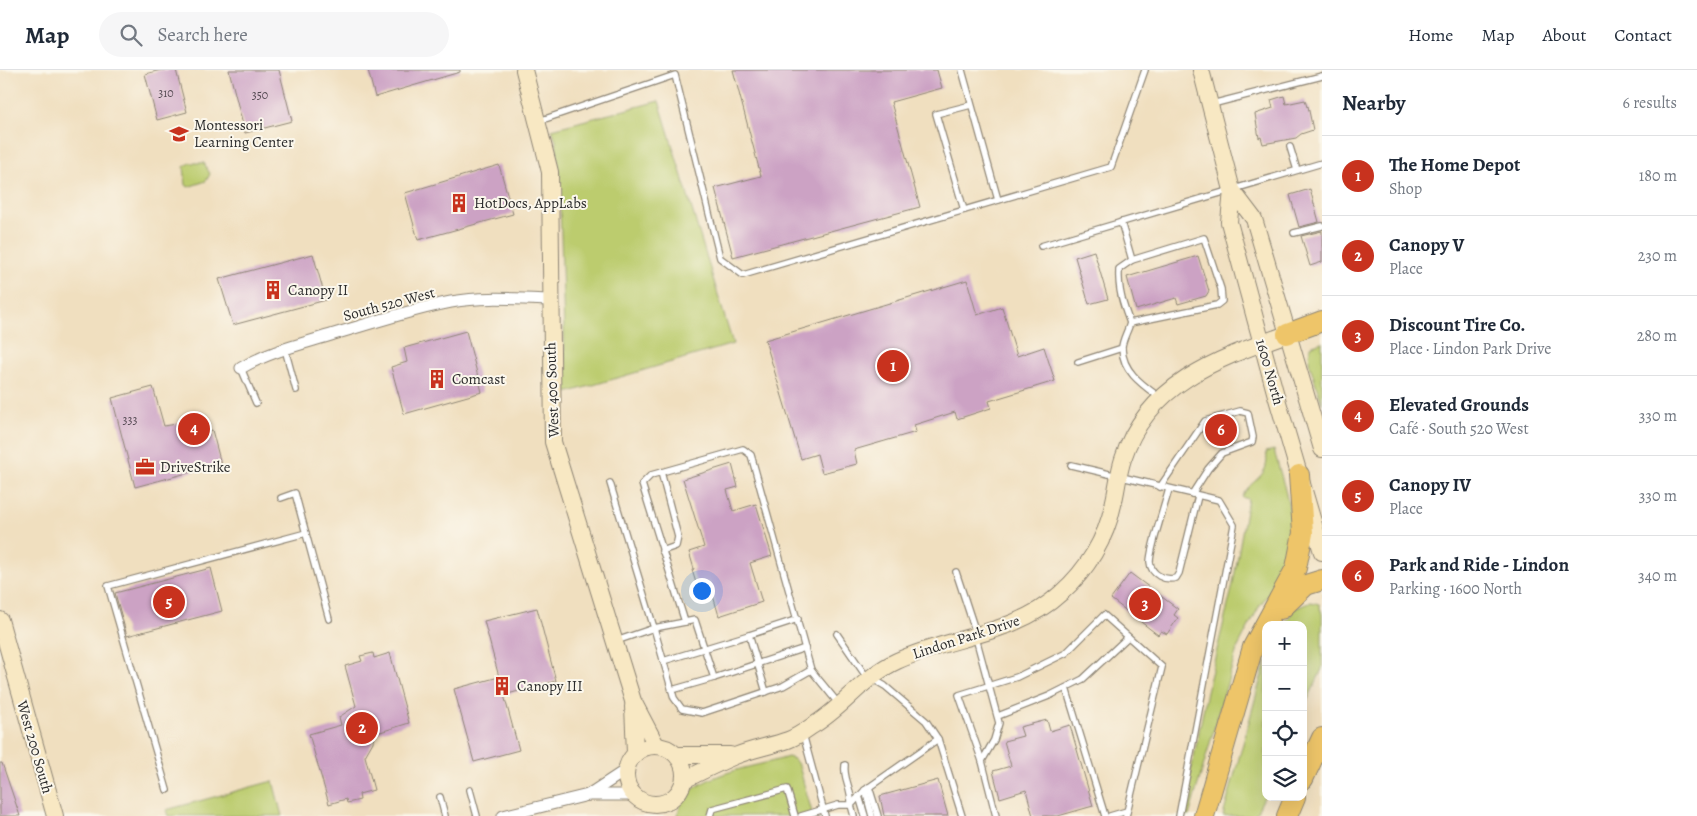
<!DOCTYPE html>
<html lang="en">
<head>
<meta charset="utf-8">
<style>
	body { margin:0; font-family:Alegreya,serif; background:#f6f6f7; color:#1f2937 }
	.controls { position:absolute; right:15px; bottom:15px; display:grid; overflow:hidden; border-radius:10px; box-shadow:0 5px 20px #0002 }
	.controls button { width:45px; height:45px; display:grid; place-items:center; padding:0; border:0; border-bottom:1px solid #e0e1e3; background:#fff; color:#1f2937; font:25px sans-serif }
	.you { position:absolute; left:701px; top:520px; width:18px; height:18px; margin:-12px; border:4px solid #fff; border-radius:50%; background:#1a73e8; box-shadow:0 0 0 8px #1a73e833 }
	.badge { display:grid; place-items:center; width:32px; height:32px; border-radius:50%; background:#c8321e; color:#fff; font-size:16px; font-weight:700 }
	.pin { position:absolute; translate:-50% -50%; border:2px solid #fff; box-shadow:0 1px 5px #0006 }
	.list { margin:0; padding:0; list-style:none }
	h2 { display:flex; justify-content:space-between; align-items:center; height:65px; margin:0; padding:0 20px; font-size:21px }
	h2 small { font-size:16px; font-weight:400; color:#747a83 }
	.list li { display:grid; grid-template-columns:32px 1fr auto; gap:15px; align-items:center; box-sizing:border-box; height:80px; padding:0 20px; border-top:1px solid #e0e1e3 }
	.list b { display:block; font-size:19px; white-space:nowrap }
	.list p { margin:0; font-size:16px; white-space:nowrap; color:#747a83 }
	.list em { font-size:16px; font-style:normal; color:#747a83 }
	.icon { flex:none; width:28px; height:28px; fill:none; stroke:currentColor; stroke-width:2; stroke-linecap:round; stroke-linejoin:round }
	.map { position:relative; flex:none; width:1322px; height:746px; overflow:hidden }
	header { display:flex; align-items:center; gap:30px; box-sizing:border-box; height:70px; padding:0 25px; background:#fff; border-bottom:1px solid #e0e1e3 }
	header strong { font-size:24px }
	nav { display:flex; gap:28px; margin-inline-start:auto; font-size:18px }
	.search { width:350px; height:45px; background:#f6f6f7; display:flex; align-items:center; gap:12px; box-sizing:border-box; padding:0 18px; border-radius:28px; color:#747a83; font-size:19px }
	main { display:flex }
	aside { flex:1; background:#fff }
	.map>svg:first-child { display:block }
	.green { fill:#bccc6e; stroke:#747c4c }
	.building { fill:#cca2c4 }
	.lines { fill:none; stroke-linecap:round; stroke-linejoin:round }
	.lane-casing { stroke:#8e8575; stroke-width:8 }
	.street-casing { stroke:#8e8575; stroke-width:13 }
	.secondary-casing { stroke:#8e8575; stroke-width:18 }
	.highway-casing { stroke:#8e8575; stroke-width:22 }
	.lane { stroke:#fff; stroke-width:5.5 }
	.street { stroke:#fff; stroke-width:11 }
	.secondary { stroke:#f8e8c3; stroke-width:16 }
	.highway { stroke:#eec569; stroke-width:20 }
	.labels { text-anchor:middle; stroke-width:4; stroke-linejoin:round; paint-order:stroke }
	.number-label { font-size:12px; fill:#534951 }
	.poi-label { font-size:15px; fill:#2b2b2b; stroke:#fbf7ec; text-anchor:start }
	.street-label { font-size:15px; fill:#2b2b2b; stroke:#fbf7ec }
</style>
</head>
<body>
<header>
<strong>Map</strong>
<div class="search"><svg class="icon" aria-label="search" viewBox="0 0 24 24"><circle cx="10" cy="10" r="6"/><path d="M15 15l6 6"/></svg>Search here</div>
<nav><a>Home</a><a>Map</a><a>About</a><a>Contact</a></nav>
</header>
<main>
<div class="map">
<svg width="1322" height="746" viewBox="0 0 1322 746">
	<rect width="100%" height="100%" fill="#fbf7ec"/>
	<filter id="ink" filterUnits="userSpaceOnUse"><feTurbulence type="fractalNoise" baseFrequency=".02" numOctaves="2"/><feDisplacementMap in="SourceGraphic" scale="10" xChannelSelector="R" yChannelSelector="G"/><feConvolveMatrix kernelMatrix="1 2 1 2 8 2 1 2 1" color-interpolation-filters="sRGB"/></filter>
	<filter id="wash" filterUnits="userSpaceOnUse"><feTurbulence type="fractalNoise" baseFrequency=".0096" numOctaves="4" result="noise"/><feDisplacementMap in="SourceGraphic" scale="20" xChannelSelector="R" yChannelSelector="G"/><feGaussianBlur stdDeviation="1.12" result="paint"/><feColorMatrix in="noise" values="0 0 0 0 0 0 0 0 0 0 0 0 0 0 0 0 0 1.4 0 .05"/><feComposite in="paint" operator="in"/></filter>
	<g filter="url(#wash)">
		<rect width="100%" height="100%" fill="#f0dfbf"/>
		<g class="green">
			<path d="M659,31L733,274L566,323L559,102L556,71L552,59Z"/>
			<path d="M190,93H204L210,104L206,111L188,117L186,115L184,97Z"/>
			<path d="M1322,272V334L1309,292L1310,276Z"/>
			<path d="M1274,380C1283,415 1299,453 1287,490H1290L1281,508L1260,535L1237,579L1189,746H1182L1209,612L1232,519L1248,429L1242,427C1251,408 1271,408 1266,382Z"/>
			<path d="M1311,532L1319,534L1322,544V599L1303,640V555H1284L1294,539Z"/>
			<path d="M1266,590V723L1255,746H1223Z"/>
			<path d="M788,687L794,689L799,696L813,746H678C682,703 755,698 788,687Z"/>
			<path d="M273,711L282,746H168L166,740Z"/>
		</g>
		<g id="blocks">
			<g class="building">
				<path d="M161,0H176L187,42L157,50L145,4Z"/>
				<path d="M229,0H279L292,51L245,63Z"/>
				<path d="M368,0H460V2L375,27Z"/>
				<path d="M733,0H937L942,18L891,32L920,137L733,187L715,118L761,106Z"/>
				<path d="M1284,26L1286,34L1305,30L1307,37L1308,36L1313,60L1301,64L1296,68L1263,74L1261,67L1259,68L1255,44L1273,38L1271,30Z"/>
				<path d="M499,95L513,144L418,170L405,123Z"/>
				<path d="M1310,119L1319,152L1299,157L1290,125Z"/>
				<path d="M1322,161V192L1310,196L1301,166Z"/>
				<path d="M1094,181L1108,229L1089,234L1075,187Z"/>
				<path d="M313,184L326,230L233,255L219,209Z"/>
				<path d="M1198,186L1209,221L1206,226L1178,234L1176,228L1136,240L1127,207Z"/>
				<path d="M967,210L977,245L1002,237L1017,286L1044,277L1055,311L989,331L991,338L957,349L955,342L914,355L916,362L854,380L857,394L822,403L817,384L801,389L765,270Z"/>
				<path d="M466,261L482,322L404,344L391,297L407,292L404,278Z"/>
				<path d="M153,317L164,356L196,351L199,364L212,360L221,394L135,417L112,328Z"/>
				<path d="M732,394L738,417L727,420L733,441L756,434L772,486L750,493L762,532L719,546L709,512L697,516L692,500L694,499L689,482L704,477L683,409Z"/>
				<path d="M211,498L222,541L127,566L115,523Z"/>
				<path d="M1130,503L1178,539L1174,545L1178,548L1167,564L1161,561L1158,565L1111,529Z"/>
				<path d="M537,538L556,611L504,625L519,680L474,692L454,619L499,607L484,551Z"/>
				<path d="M373,583L374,588L390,583L409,653L374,664L373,672L365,686L374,720L359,724L360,730L347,733L346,729L329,734L309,664L341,655L339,647L356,636L345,596L362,591L360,586Z"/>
				<path d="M1047,650L1050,661L1070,655L1093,736L1058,746H1033L1026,720L1000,728L993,701L1011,696L1004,671L1023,666L1020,657Z"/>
				<path d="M0,693H2L20,746H0Z"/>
				<path d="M938,710L948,746H884L880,726Z"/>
			</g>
		</g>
	</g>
	<g filter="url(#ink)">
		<use href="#blocks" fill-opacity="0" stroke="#8e8575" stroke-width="1"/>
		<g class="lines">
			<g class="lane-casing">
				<g id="lane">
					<path d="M962,0L998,130"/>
					<path d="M1212,34L1322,6"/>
					<path d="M539,51L675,5L720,188L743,205L1111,97L1145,0"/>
					<path d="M1290,77L1297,100"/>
					<path d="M964,140L936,44L971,35"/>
					<path d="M1121,152L1132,190L1204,168L1221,219L1222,231L1217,235L1130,253C1128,261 1121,272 1122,279C1123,302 1143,315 1159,327"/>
					<path d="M1294,163L1322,156"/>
					<path d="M1041,176L1322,93"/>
					<path d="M1130,253C1123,235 1118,220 1119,199L1132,190"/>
					<path d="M285,279L296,320"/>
					<path d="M1078,292L1122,278"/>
					<path d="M241,298L256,333"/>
					<path d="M1071,395L1219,430L1234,455L1179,746"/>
					<path d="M661,402L678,467L676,476L662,481"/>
					<path d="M610,413L654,558L685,552L642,414L651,405L736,381L743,379L751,385L811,600L783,616L702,643L682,639L674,628L654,558L616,571"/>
					<path d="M1160,417L1205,351L1240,341L1248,343L1253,367L1252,372L1222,383L1208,399L1192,424"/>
					<path d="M1169,419C1165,435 1150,478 1150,492C1151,505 1165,511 1176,508L1179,503L1198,426"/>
					<path d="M281,428L295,423L329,549"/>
					<path d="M956,502L976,563"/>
					<path d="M837,564L868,609"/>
					<path d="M749,565L798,549"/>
					<path d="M976,568L999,653L994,670L982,691L996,746"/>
					<path d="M663,591L749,565L766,622"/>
					<path d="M811,600L838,633"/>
					<path d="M714,608L805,578"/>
					<path d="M873,609L885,616L926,651L938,669L962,746"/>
					<path d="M1066,618L1105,746"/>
					<path d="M672,620L714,608L695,550L685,552"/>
					<path d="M998,646L1049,626L1083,609L1128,567"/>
					<path d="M803,664L825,746"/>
					<path d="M982,691L959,625L1017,607L1066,583L1104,545L1162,597L1126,746"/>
					<path d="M869,717L878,746"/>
					<path d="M167,720L108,516L306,463"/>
					<path d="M470,720L477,746"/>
					<path d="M865,720L872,746"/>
					<path d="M859,726L865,746"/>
					<path d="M440,727L445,746"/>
					<path d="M710,746L712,739L787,719L795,746"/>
					<path d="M801,746L838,735H851C852,717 843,710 845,695"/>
					<path d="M854,746L851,735L865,720L938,669"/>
					<path d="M1110,746L1127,741"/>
				</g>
			</g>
			<g class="street-casing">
				<g id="street">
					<path d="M241,298C270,281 302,274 334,264C373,253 412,239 451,232C484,226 517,229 550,230"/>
					<path d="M588,725L626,700"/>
					<path d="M503,746L588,725H633"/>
				</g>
			</g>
			<g class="secondary-casing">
				<g id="secondary">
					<path d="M524,0L550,102L553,372L633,631L656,675"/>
					<path d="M1201,0L1232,120L1229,152L1275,322L1322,482"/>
					<path d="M1232,120L1254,149L1322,379"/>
					<path d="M0,550L55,746"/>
					<path d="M633,636L635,683"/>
					<circle cx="655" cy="705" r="29"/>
					<path d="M677,685H730"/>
					<path d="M684,710C701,702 718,693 735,686C752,679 771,676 788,670C796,667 805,661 812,656C843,638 864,606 897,591C951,566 1016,565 1061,523C1087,500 1106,469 1113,435C1117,420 1118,404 1123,389C1147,313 1220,288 1287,264"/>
				</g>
			</g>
			<g class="highway-casing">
				<g id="highway">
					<path d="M1287,264L1322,251"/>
					<path d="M1281,539L1306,515L1322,510"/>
					<path d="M1303,709L1322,668"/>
					<path d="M1204,746L1253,577L1296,498L1303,463L1299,405"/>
					<path d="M1287,746L1295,727"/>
				</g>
			</g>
			<use href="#lane" class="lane"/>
			<use href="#street" class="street"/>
			<use href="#secondary" class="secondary"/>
			<use href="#highway" class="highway"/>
		</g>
	</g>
	<defs>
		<g id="school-bare" transform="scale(1.5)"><path d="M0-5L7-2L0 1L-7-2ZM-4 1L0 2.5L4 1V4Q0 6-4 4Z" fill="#c8321e" stroke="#fbf7ec" stroke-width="2.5" paint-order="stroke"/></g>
		<g id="building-bare" transform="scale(1.5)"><path d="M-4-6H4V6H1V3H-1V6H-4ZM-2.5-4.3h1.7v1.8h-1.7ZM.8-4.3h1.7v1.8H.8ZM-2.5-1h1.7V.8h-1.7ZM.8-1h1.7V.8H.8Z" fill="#c8321e" stroke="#fbf7ec" stroke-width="2.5" paint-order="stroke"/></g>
		<g id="office-bare" transform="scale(1.5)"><path d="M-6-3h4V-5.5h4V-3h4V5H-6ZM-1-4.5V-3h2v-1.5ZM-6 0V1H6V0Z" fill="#c8321e" stroke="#fbf7ec" stroke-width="2.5" paint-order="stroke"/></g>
	</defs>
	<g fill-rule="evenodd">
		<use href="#school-bare" x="179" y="64"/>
		<use href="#building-bare" x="459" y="133"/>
		<use href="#building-bare" x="273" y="220"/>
		<use href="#building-bare" x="437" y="309"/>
		<use href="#office-bare" x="145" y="397"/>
		<use href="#building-bare" x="502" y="616"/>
	</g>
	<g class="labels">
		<g class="number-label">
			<text x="166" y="27">310</text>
			<text x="260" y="29">350</text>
			<text x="130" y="354">333</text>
		</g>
		<g class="poi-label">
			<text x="194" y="60">Montessori<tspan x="194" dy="17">Learning Center</tspan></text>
			<text x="474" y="138">HotDocs, AppLabs</text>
			<text x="288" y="225">Canopy II</text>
			<text x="452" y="314">Comcast</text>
			<text x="160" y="402">DriveStrike</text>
			<text x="517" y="621">Canopy III</text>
		</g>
		<g class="street-label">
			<text transform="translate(389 234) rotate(-15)" y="5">South 520 West</text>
			<text transform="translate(1270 302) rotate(74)" y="5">1600 North</text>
			<text transform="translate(552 320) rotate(-92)" y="5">West 400 South</text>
			<text transform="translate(966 567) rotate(-18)" y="5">Lindon Park Drive</text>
			<text transform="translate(35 677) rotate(74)" y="5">West 200 South</text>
		</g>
	</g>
</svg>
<div class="controls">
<button>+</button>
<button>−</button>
<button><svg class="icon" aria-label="locate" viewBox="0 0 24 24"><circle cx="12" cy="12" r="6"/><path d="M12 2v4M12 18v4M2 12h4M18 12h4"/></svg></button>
<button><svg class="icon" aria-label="layers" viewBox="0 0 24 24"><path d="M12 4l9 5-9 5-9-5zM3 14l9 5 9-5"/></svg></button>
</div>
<div class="you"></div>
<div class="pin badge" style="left:893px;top:296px">1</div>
<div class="pin badge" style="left:362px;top:658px">2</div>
<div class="pin badge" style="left:1145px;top:534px">3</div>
<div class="pin badge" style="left:194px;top:359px">4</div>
<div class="pin badge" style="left:169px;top:532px">5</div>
<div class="pin badge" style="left:1221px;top:360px">6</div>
</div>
<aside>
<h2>Nearby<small>6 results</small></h2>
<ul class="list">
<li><span class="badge">1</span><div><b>The Home Depot</b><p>Shop</p></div><em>180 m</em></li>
<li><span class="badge">2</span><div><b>Canopy V</b><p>Place</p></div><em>230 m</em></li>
<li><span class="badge">3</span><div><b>Discount Tire Co.</b><p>Place · Lindon Park Drive</p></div><em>280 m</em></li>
<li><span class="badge">4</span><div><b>Elevated Grounds</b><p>Café · South 520 West</p></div><em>330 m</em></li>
<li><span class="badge">5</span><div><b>Canopy IV</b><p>Place</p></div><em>330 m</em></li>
<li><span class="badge">6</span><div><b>Park and Ride - Lindon</b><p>Parking · 1600 North</p></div><em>340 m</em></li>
</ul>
</aside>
</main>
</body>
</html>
